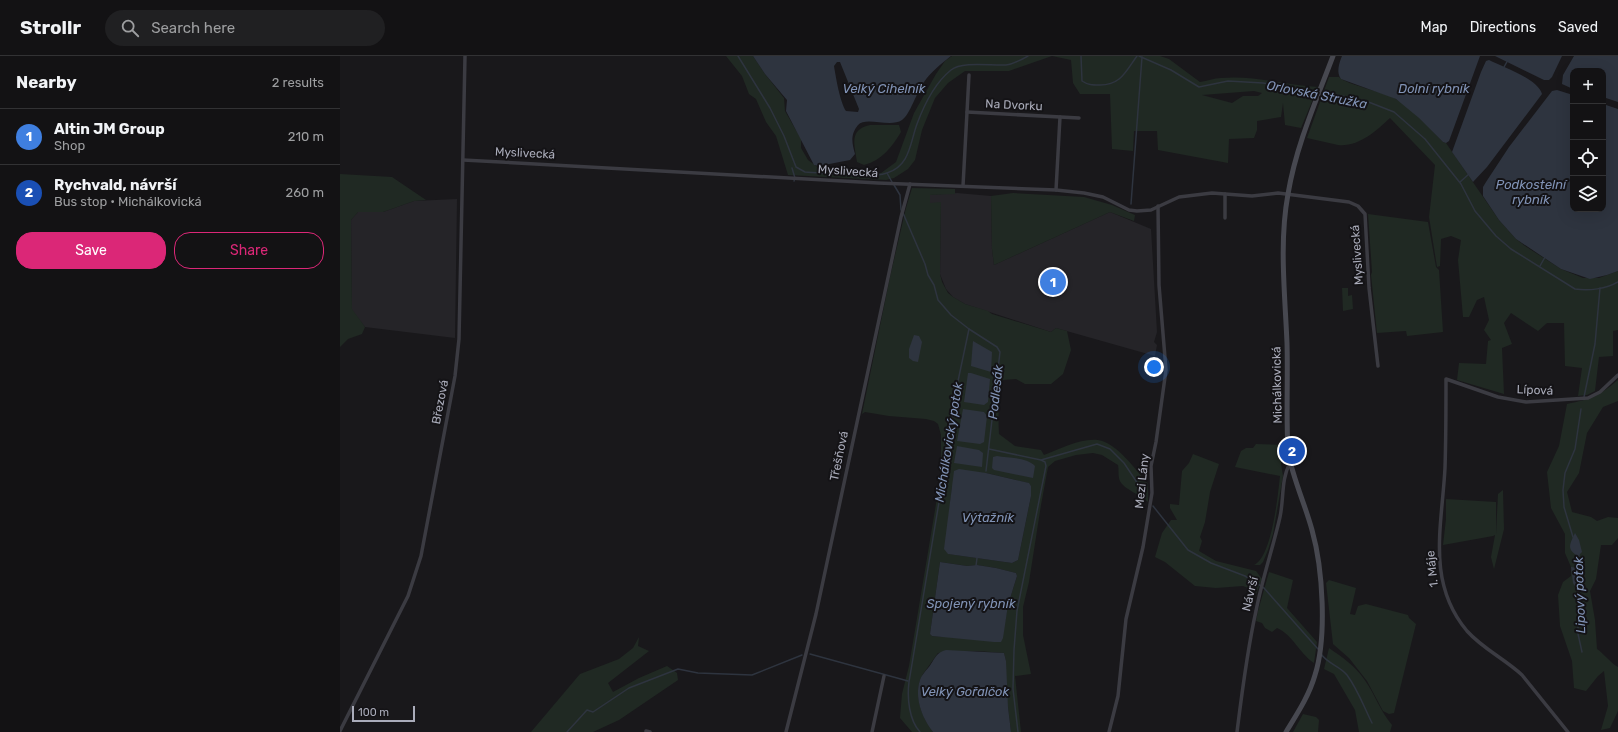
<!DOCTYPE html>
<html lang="en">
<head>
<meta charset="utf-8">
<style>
	body { margin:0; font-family:Rubik,sans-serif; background:#202022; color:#f1f3f6 }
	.controls { position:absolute; right:12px; top:12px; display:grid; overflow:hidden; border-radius:8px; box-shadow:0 4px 16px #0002 }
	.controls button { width:36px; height:36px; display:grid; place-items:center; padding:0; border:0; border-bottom:1px solid #323234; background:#131214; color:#f1f3f6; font:20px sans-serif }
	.scale { position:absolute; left:12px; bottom:10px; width:63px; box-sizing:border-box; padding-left:4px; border:2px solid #aaacba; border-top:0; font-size:11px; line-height:14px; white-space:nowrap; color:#aaacba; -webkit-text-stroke:3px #141316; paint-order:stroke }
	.you { position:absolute; left:814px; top:311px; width:14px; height:14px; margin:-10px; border:3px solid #fff; border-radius:50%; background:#1a73e8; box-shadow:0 0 0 6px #1a73e833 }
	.badge { display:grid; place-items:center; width:26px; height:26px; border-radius:50%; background:#db2777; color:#fff; font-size:13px; font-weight:700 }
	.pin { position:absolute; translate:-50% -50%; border:2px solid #fff; box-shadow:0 1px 4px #0006 }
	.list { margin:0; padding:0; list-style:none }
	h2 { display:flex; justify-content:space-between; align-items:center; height:52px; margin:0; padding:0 16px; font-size:17px }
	h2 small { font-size:13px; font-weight:400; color:#9d9ea0 }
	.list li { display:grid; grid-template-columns:26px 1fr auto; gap:12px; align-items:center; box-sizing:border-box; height:56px; padding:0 16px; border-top:1px solid #323234 }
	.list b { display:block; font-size:15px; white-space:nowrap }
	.list p { margin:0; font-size:13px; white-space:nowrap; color:#9d9ea0 }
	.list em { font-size:13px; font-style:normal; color:#9d9ea0 }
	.actions { display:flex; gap:8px; padding:12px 16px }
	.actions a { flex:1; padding:9px 0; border:1px solid #db2777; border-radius:16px; text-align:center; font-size:14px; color:#db2777 }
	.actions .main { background:#db2777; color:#fff }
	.icon { flex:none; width:22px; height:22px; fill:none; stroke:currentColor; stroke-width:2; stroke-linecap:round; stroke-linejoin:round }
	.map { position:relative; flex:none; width:1278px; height:676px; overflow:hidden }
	header { display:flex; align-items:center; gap:24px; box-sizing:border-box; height:56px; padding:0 20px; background:#131214; border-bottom:1px solid #323234 }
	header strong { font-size:19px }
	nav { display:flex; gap:22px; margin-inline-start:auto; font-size:14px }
	.search { width:280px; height:36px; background:#202022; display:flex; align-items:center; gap:10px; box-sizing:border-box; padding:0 14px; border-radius:22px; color:#9d9ea0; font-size:15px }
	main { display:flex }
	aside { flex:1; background:#131214 }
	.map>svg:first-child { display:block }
	.built { fill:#252428 }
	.green { fill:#202923; fill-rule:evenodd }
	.water { fill:#2e343f; fill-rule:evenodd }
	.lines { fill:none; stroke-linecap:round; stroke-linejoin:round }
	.stream { stroke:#2e343f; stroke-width:1.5 }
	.street { stroke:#3b3b42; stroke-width:3.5 }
	.secondary { stroke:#474850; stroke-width:5 }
	.labels { text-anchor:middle; stroke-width:4; stroke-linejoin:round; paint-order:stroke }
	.street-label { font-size:12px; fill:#aaacba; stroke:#141316 }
	.water-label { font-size:13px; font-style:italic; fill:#8193b6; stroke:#141316 }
</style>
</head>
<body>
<header>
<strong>Strollr</strong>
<div class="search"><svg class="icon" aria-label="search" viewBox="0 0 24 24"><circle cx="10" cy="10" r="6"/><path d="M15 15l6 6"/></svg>Search here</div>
<nav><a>Map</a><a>Directions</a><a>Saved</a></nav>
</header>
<main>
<aside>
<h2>Nearby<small>2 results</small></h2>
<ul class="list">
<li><span class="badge" style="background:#3f7fe0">1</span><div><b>Altin JM Group</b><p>Shop</p></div><em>210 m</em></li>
<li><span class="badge" style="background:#1a4fb4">2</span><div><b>Rychvald, návrší</b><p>Bus stop · Michálkovická</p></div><em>260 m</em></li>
</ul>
<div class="actions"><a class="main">Save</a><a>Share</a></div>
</aside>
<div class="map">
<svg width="1278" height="676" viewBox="0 0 1278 676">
	<rect width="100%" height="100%" fill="#19181b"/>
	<g class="built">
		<path d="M617,137L651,140L652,193L654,209L770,156L811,173L817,276L814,286L817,289L815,300L716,272L711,276L625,248L613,241L606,233L600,218L601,147H589L590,139Z"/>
		<path d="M117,143L115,282L25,271L12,254L11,164L18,156H43L74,145Z"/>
	</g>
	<g class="green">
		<path d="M386,0H413L425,18L444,42L445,55L461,83V92L468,104L479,112L508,118L541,117L556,106L574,57L596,18L605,5L612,0H820L829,3L860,26C867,25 874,22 881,22C914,19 946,29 978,31L961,72L945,69L943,47L941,61L917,65V74L914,82L889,83L888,107L818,94L817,75H794L793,95L772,93L770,38H740L733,27L731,4L712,0L669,15H625L608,27L595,42L582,74L575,104L568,113L554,122L546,124L448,119L436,80L426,66L416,43L409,38L402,20ZM914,35L922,37L918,40H903L892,47L862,39Z"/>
		<path d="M989,21H999C1007,29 1041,35 1054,42C1071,51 1089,72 1103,86L1106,87L1159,164L1176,183L1185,190L1221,213L1243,222H1259L1278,215V274L1273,275V300L1259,301L1255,335L1247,339L1238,340L1242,312L1225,310L1224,267H1207L1198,275L1171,257L1164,267L1172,288L1162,292L1164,338L1117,324L1119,307L1146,308L1148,285L1151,284L1144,274L1149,264L1144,241L1137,244L1129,261H1123L1118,204L1121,184L1111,180L1101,183L1100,210L1097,211L1089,161L1095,109L1050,62C1036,75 1019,91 998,89C988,87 977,84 967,82Z"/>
		<path d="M530,69H559L561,76C552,91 541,105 524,109L517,106C515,89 508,74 530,69Z"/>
		<path d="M0,118L52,121L86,144L74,145L43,156H18L11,164L12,253L25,271L22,278L8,283L0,291Z"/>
		<path d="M572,132L615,133V138L590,139V147L601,146L600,218L602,226L608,237L613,241L625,248L648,255L652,258L711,276L716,272L727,275L731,294L723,318L711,328H685L676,323L663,324C658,342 658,359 659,378L675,390L701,394L704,399C720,393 741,382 758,384C776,386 797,415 808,428V446C800,438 780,432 779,422C778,418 779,413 778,409L762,399L753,397L736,399L715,405L708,411L701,449L689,526L683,551V579L691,618L675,620L681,676H671L666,635V605L664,597L637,595L598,597C593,604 588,611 583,618C572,636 581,660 593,676H572L560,662L562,638L569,610L601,418V379L598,368L594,365L586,363L549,360L525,356L522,358L550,221L566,152ZM646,417L688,427L691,430V440L678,504L672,507L609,498V459L612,431ZM600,506L627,510L637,509L656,512L676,517L677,520L668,549L665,565L606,581L592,580L590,578Z"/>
		<path d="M673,137L744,141L772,149L795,159L794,165L770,156L654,209L652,193L651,140Z"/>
		<path d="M1028,158L1088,166L1096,211L1099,214L1103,276L1067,280L1066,275L1037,277L1031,219L1032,216Z"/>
		<path d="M1002,232H1008V240L1012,239L1013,253L1003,255Z"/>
		<path d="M1278,324V345L1263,351L1247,377L1239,417L1227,436L1232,456L1251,461L1257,465L1268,461L1278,462V482L1272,489H1261L1256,523L1250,535L1255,564L1257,593C1263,597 1273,609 1278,611V655L1270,672L1261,674L1268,650L1264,615L1258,620L1246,635L1234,632L1232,605L1220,570L1218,539L1223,526L1231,520V511L1225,497V478L1211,452L1207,416L1219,390L1227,348C1251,343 1259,340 1278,324Z"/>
		<path d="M916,388L943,389L941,408L943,420L933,478L928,494L923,506L920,509H914C932,501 938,438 940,420L895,411L901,395L906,392H913Z"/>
		<path d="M853,398L879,408L870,436L865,466L860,481L862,485L859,495L876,505L916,515L922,523L915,541L908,532L903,530L876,532L855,530L825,506L815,501L822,477L831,464H837L830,452V448L839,449L842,415L849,407Z"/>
		<path d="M1163,434L1164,473L1154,513L1151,501L1155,479L1153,480L1103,489L1106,463V443L1156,446V478L1158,438Z"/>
		<path d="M929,516L953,524L947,552L977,586L974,607C958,596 954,580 937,572L932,576L925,572L922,567L916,565L918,555Z"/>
		<path d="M989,524L1016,532L1010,558L1015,559L1018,550L1026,548L1068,559L1069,562L1076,568L1054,657L1049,658L1043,655L1027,625L1009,602L993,588L986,527Z"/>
		<path d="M299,581L298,590L309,595L268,627L273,636L299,622L327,610L337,617L338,624L279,664L253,676H191L240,618L279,603L293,592Z"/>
		<path d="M989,592C1002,601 1015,610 1024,623C1035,638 1040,655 1052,669L1050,676H1019L1015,654L994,618L984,613Z"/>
		<path d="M963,658L976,661L979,664L978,676H953Z"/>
	</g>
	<g class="water">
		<path d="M413,0H611C601,8 591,16 584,26C577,35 570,59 562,64C550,72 526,60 518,69C510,79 512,87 515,98L510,104L479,110L474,109L446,55L447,44L425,18ZM497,6H500L519,53L518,56L506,55C500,46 496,22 494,10Z"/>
		<path d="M1002,0H1140L1109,85L1106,87L1103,86L1079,62L1056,43L1001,23C996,17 999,7 1002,0Z"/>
		<path d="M1155,0H1222L1212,21L1209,24H1204Z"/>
		<path d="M1234,0H1278V46L1263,41V15H1233V33L1222,28L1223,19Z"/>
		<path d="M1149,4C1163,11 1198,23 1202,38L1147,111L1133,126L1112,96L1141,16L1146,5Z"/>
		<path d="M1217,34L1233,39V153H1263V48L1278,53V215L1267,219L1250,223L1221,213L1176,183L1159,164L1143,140V131L1146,126L1169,91L1212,35Z"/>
		<path d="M574,279L579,280L582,286L578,306L573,305L569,302V293Z"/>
		<path d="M633,285L652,296L651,316L631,310Z"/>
		<path d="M628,317H631L650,323L648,346L644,349L624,346Z"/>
		<path d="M623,353L644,356L647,360L644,386L640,388L617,385Z"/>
		<path d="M617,390L639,394L643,397L642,411L614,407Z"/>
		<path d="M657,400C668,402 686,401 695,410L693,422L654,414L652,412L653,401Z"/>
		<path d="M619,413L646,417L689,427L691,430V440L678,504L672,507L608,498L604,493L614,415Z"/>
		<path d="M1235,477L1239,484L1242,496L1238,500C1226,493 1230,488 1235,477Z"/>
		<path d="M600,506L627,510L637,509L656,512L676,517L677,520L668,549L663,582L661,586H654L592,580L590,578Z"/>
		<path d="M1231,511L1244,513L1241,530L1237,534L1233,527Z"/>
		<path d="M606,594L664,597L666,605L668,651L671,676H593C582,662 574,641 580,624C582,618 587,614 591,608C595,602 597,596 606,594Z"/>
	</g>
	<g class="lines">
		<g class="stream">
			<path d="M398,0L430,52L444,80L456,111L465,116C486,117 528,123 547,117C570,110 570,87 577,68C584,49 596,26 611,14C622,5 652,10 666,9C674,8 681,4 688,0"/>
			<path d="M741,0L742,25C748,29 752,29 760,29C781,29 786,15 797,0"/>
			<path d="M799,0L831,14L859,31L888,25L923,27L992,38L1026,45L1054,56L1085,83L1121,128L1135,155L1156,180L1171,193L1235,233C1249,235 1266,233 1278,226"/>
			<path d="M1164,11L1168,4"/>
			<path d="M452,112L455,122L454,125"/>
			<path d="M547,117L552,126"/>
			<path d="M1120,126L1129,118"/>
			<path d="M554,129L560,139L561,154"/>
			<path d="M791,148L802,1"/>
			<path d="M563,157L585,208L588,219L594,229L598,244L611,259L629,273L618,325V338L613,357L601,434L569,626C567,642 569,664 580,676"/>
			<path d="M1200,210L1205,201"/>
			<path d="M629,273L657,291L660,296L646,415"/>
			<path d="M1244,341L1255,288L1260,232"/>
			<path d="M649,393L701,404L757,388L770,393L784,407L806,440"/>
			<path d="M813,450L848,494L871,507L905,520L924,532L978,593"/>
			<path d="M1233,481L1224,451L1223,434L1225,417L1235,393L1241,353"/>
			<path d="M636,510L637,502"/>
			<path d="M1238,512L1239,498"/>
			<path d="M1238,532V578L1242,596"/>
			<path d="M470,598L568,625"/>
			<path d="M981,598C988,608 1000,610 1007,619C1018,634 1024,651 1032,667"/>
			<path d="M227,676L247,654L253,656L289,632L338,613L358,617L412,619L462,599"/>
			<path d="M678,676L673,633L674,594L677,555L706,410L705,406L701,404"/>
		</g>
		<g class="street">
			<path d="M627,56L739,62"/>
			<path d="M123,104L538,127L716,134L744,137L763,141L789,154L797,155L811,154L839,141L872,137L912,140L938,137L1009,146L1018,150L1025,158L1029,232L1038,310"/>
			<path d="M623,130L629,19"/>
			<path d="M716,134L720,61"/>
			<path d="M885,138V162"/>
			<path d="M0,675L68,540L81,500L115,320L119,283L125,0"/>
			<path d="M306,675L310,676"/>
			<path d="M446,676L476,558L561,161L570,128"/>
			<path d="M532,676L544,620"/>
			<path d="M769,676L778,640L786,563L803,491L812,437L811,410L816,386L826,314L819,229L818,150"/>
			<path d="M897,676C902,636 907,595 916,555C922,523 933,492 940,461C944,443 941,423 950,407"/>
			<path d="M1228,676L1182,619C1165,603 1143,593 1127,575C1086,526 1102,470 1105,412C1106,382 1106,353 1106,323L1158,341L1186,346L1248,342L1260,336L1278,319"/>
		</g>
		<path class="secondary" d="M946,676C957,658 969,640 975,619C987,581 983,513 972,474C965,448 953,423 948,396C946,360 948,323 947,287C945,238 939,187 948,138C956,90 976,45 993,0"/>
	</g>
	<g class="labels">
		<g class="street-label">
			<text transform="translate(674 49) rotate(3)" y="4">Na Dvorku</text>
			<text transform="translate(185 97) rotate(3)" y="4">Myslivecká</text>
			<text transform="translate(508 115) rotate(4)" y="4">Myslivecká</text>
			<text transform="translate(1017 199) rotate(-94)" y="4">Myslivecká</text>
			<text transform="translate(937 329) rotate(-91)" y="4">Michálkovická</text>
			<text transform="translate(1195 334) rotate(2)" y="4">Lípová</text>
			<text transform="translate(100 346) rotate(-79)" y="4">Březová</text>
			<text transform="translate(499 400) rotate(-78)" y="4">Třešňová</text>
			<text transform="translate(802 425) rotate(-84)" y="4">Mezi Lány</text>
			<text transform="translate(1092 513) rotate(-96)" y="4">1. Máje</text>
			<text transform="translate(910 538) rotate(-76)" y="4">Návrší</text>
		</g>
		<g class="water-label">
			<text x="544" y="37">Velký Cihelník</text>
			<text x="1094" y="37">Dolní rybník</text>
			<text transform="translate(977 38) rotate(11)" y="5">Orlovská Stružka</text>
			<text x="1191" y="133">Podkostelní<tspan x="1191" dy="15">rybník</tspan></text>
			<text transform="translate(655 336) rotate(-84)" y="5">Podlesák</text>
			<text transform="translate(608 386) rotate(-81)" y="5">Michálkovický potok</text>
			<text x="648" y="466">Výtažník</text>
			<text transform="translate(1239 539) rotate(-92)" y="5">Lipový potok</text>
			<text x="631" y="552">Spojený rybník</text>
			<text x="625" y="640">Velký Gořalčok</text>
		</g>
	</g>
</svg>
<div class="controls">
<button>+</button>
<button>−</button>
<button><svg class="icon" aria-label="locate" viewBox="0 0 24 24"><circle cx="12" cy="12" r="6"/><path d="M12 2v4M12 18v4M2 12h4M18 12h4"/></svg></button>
<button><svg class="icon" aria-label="layers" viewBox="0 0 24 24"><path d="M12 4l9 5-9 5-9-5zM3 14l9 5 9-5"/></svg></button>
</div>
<div class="scale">100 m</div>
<div class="you"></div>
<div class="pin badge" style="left:713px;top:226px;background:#3f7fe0">1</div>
<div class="pin badge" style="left:952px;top:395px;background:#1a4fb4">2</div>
</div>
</main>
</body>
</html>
